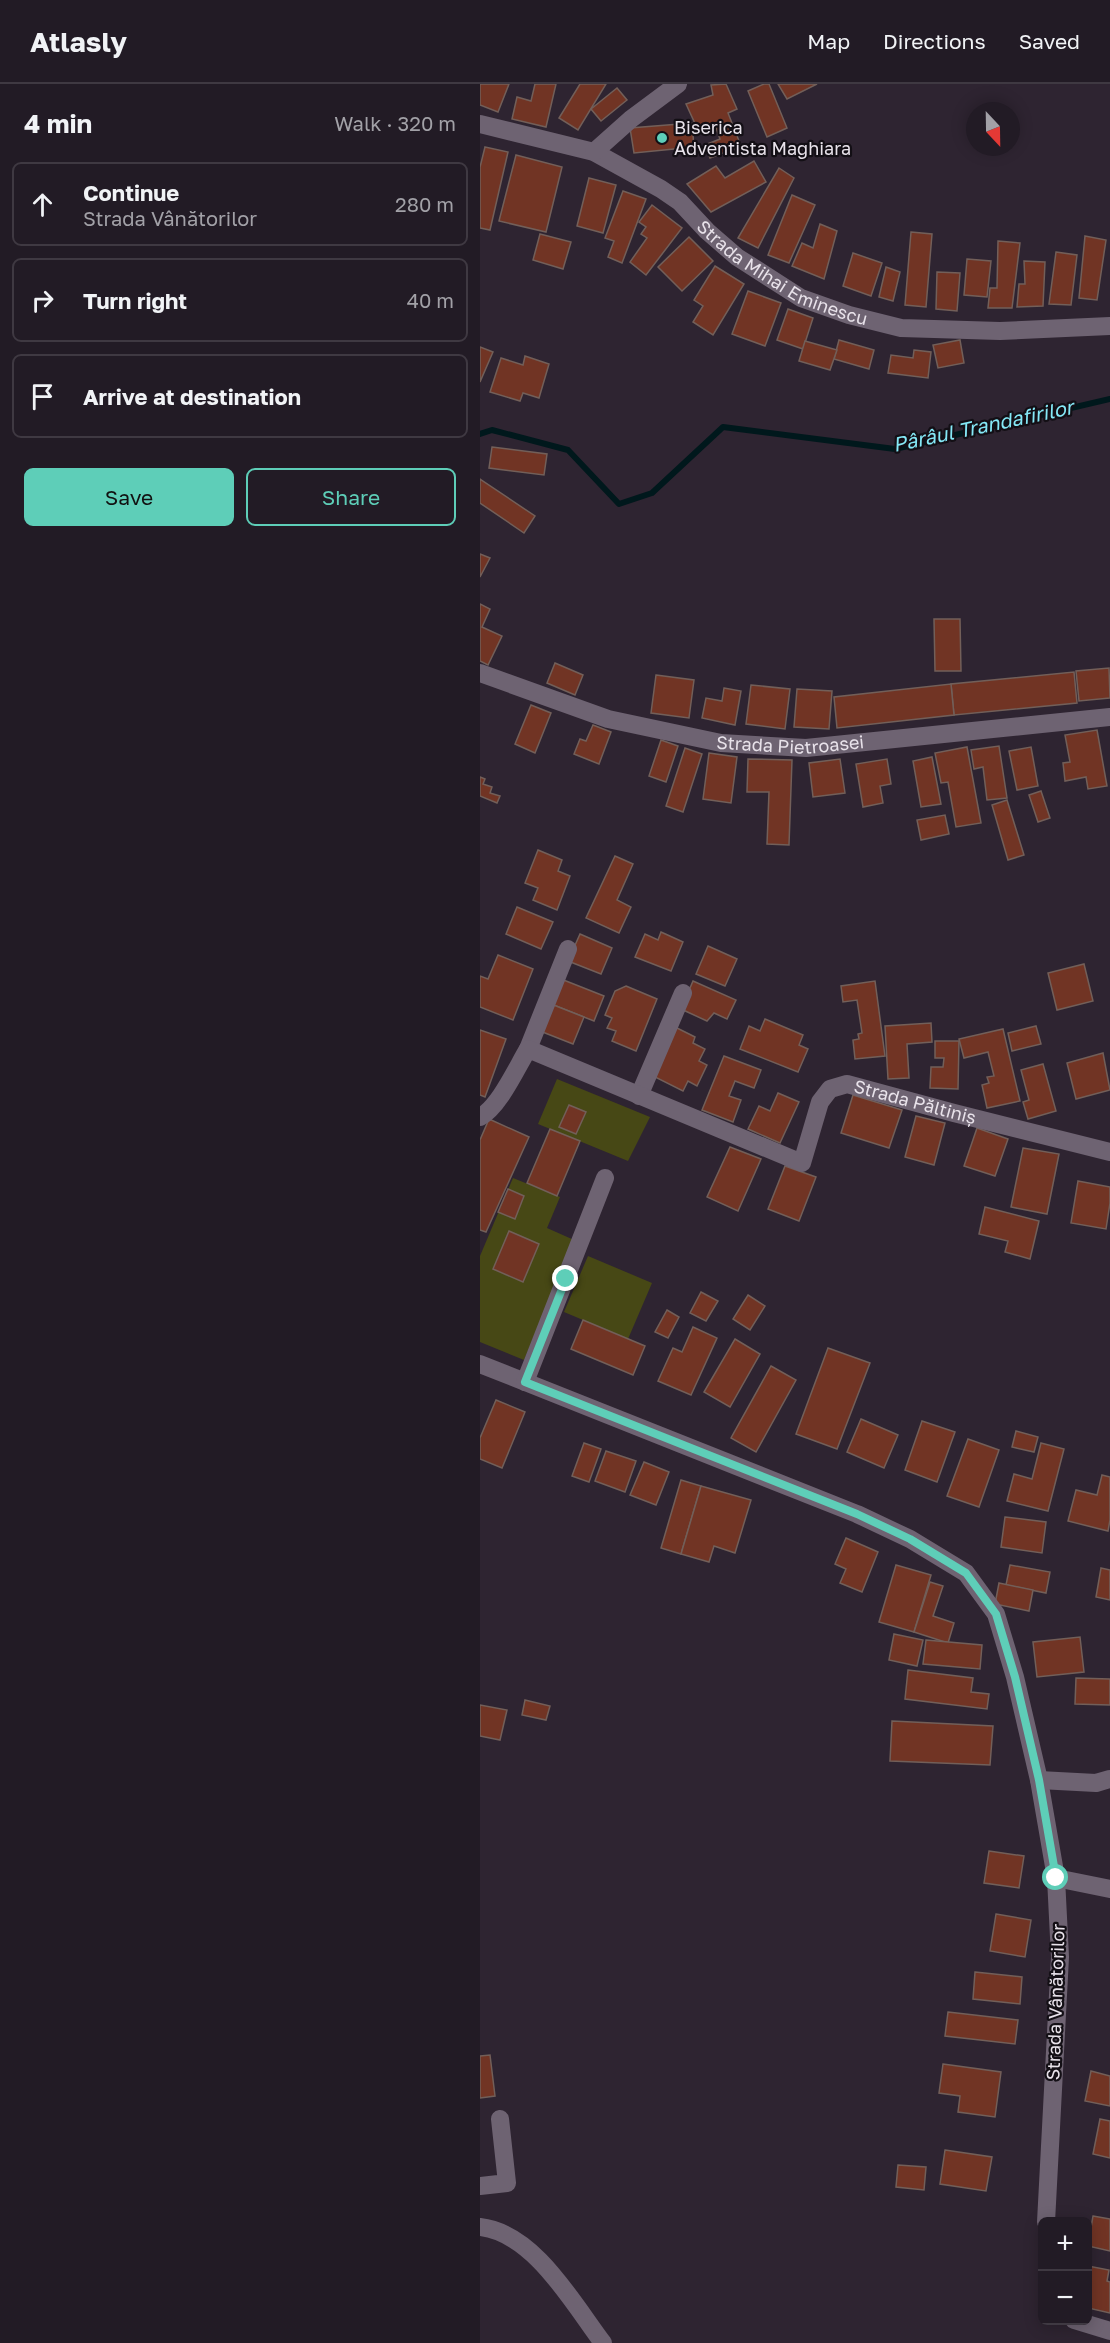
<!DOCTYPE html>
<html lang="en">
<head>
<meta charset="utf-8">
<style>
	body { margin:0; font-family:"Golos Text",sans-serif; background:#2e2832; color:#f1f3f6 }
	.controls { position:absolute; right:18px; bottom:18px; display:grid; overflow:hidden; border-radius:9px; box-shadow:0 3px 15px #0003 }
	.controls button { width:54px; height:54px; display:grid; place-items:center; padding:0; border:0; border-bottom:2px solid #3f3942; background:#221b25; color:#f1f3f6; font:30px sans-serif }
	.compass { position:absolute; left:486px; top:18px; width:54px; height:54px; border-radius:50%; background:#221b25; box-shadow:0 3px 15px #0003; rotate:158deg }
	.stop { position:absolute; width:18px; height:18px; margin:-14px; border:4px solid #5eceb8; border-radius:50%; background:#fff }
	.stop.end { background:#5eceb8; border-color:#fff; box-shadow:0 2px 6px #0008 }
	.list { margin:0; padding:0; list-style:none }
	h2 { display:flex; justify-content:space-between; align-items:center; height:78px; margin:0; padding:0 24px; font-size:26px }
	h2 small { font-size:20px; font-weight:400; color:#a2a1a7 }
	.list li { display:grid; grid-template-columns:39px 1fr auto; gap:18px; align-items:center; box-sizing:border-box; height:84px; margin:0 12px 12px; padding:0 12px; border:2px solid #3f3942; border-radius:9px }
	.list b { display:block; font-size:22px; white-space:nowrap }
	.list p { margin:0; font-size:20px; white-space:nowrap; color:#a2a1a7 }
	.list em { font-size:20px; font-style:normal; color:#a2a1a7 }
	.actions { display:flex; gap:12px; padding:18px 24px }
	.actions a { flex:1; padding:14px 0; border:2px solid #5eceb8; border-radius:9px; text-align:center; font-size:21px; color:#5eceb8 }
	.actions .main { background:#5eceb8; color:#111 }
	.icon { flex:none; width:33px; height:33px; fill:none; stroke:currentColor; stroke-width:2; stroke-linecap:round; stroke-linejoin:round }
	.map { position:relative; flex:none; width:630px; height:2259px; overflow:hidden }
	header { display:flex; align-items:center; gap:36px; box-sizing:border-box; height:84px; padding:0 30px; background:#221b25; border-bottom:2px solid #3f3942 }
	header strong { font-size:28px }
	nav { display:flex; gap:33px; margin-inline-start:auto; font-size:21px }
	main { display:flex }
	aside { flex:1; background:#221b25 }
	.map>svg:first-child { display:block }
	.green { fill:#474815 }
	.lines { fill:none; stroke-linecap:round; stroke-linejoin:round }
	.stream { stroke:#00181c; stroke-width:6 }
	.building { fill:#713424; stroke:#725f59; stroke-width:1.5 }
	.minor { stroke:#6e6372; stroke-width:18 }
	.route { stroke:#5eceb8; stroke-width:8 }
	.poi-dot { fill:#5eceb8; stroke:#130f15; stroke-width:2 }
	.labels { text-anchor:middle; stroke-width:4.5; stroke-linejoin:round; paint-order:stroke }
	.poi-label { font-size:18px; fill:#e8e2ea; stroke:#130f15; text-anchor:start }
	.street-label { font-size:18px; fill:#e8e2ea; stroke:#130f15 }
	.water-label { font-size:20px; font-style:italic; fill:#85e9f7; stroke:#130f15 }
</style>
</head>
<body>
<header>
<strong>Atlasly</strong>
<nav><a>Map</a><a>Directions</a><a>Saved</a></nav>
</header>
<main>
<aside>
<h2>4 min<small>Walk · 320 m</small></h2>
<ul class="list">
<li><svg class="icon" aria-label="ahead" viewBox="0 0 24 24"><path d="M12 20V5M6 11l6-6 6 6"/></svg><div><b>Continue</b><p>Strada Vânătorilor</p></div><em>280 m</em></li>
<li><svg class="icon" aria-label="right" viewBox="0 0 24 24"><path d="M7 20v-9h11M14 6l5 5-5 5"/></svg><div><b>Turn right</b></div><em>40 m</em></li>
<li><svg class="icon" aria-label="arrive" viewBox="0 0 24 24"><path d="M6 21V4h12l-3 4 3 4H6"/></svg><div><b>Arrive at destination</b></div></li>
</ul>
<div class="actions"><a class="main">Save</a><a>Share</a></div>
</aside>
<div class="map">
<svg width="630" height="2259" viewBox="0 0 630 2259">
	<rect width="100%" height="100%" fill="#2e2431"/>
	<g class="green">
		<path d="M77,995L170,1033L148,1077L58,1040Z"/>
		<path d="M33,1094L80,1113L67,1144L94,1156L44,1276L0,1258V1172Z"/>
		<path d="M108,1172L172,1199L148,1255L84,1228Z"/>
	</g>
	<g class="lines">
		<path class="stream" d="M0,350L12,346L88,366L139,420L172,409L243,343L415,365L630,315"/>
	</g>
	<g class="building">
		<path d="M0,0H29L18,28L0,21Z"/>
		<path d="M55,0H76L66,43L32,35L37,13L51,17Z"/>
		<path d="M100,0H126L98,46L79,34Z"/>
		<path d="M246,0L257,25L248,29L261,62L230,74L225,61L240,55L235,41L218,46L206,20L233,11L231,1Z"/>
		<path d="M284,0H289L307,44L287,53L268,7Z"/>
		<path d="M298,0H337L307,15Z"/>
		<path d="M137,4L147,16L121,37L111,25Z"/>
		<path d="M212,39L214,63L154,69L150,44Z"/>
		<path d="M5,63L28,68L10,146L0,144V83Z"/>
		<path d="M36,71L82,83L66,148L19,137Z"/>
		<path d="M274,77L286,98L231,128L207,100L236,82L245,94Z"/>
		<path d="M299,84L314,94L278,164L258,154Z"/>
		<path d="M109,94L136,101L123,149L97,142Z"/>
		<path d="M143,107L166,115L142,179L128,173L134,157L125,154Z"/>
		<path d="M312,111L335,121L309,179L288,171Z"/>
		<path d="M172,121L202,144L166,191L150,178L167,154L161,150L166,143L159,138Z"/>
		<path d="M340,140L357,147L344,195L312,182L322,159L333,164Z"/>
		<path d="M431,148L452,150L446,223L425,221Z"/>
		<path d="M60,150L91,158L83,185L53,176Z"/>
		<path d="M605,152L626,156L617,216L599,214Z"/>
		<path d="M209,153L233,177L202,207L178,183Z"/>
		<path d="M518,157L540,159L532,224H508L510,204H517Z"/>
		<path d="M576,168L597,171L591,221L569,220Z"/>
		<path d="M373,169L402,179L391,212L363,202Z"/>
		<path d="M487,175L511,177L507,213L484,211Z"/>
		<path d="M544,177L565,178L563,222L537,223L539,200H545Z"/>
		<path d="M235,182L264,200L233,251L213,238L223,222L214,216Z"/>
		<path d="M406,183L420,188L413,217L399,213Z"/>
		<path d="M457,188L480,189L477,227L456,225Z"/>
		<path d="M268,207L301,219L285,262L252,250Z"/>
		<path d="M308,225L333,234L323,265L297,256Z"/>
		<path d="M359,256L394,266L389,285L354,275Z"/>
		<path d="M480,256L484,279L458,284L453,261Z"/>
		<path d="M325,257L357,266L350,286L319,277Z"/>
		<path d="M0,263L13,268L0,298Z"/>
		<path d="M434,266L451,268L448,294L408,289L411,271L433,274Z"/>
		<path d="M45,272L69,280L59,314L43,309L40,317L10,308L21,274L43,281Z"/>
		<path d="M12,363L67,370L64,391L9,384Z"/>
		<path d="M0,395L55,432L44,449L0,419Z"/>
		<path d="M0,470L10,474L0,493Z"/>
		<path d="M0,520L10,525L2,543L22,552L8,581L0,577Z"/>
		<path d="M454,535H480L481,587H455Z"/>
		<path d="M75,579L103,591L95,611L67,599Z"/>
		<path d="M629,584L630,614L599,617L596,587Z"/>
		<path d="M594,588L597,619L474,631L471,600Z"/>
		<path d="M176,591L214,596L209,634L171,629Z"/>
		<path d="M471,600L474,631L357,644L354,613Z"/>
		<path d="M271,601L310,605L305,645L266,640Z"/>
		<path d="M244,604L261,607L255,641L222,634L226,614L242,617Z"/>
		<path d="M317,605L352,607L349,645L314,643Z"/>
		<path d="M51,621L71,629L55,669L35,660Z"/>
		<path d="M113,641L131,648L119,680L94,670L100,655L106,657Z"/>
		<path d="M617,646L627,702L608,705L606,693L585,697L583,679L590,678L585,651Z"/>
		<path d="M181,656L198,662L186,698L169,692Z"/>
		<path d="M519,662L527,714L507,716L503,683L494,685L491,666Z"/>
		<path d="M487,663L501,739L476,743L468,698L461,699L455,669Z"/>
		<path d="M551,663L558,702L537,706L529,667Z"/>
		<path d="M205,664L222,670L203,728L186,722Z"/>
		<path d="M229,669L257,673L251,719L223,715Z"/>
		<path d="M452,673L461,720L441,723L433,677Z"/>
		<path d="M268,675L312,676L309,761L287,760L289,708H267Z"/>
		<path d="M360,675L365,709L333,713L329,679Z"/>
		<path d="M407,675L411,700L400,702L403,719L383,723L376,680Z"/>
		<path d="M0,693L5,695L3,700L12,703L10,709L20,712L17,719L0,712Z"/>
		<path d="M561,707L570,734L558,738L549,711Z"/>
		<path d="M527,716L544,771L528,776L512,721Z"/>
		<path d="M465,731L469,750L441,756L437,736Z"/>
		<path d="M58,766L82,776L78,787L90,792L77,826L53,816L58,804L45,799Z"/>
		<path d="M135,772L153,780L137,816L151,823L139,849L106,834Z"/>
		<path d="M37,823L73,838L61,865L26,850Z"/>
		<path d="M181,848L203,858L191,887L155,873L165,850L178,856Z"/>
		<path d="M100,850L132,864L121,890L88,877Z"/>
		<path d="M228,862L257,875L245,902L216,890Z"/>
		<path d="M18,871L53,885L33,936L0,923V892L8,895Z"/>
		<path d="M604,880L613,917L577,926L568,889Z"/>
		<path d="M81,895L124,912L114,937L71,920Z"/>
		<path d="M213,897L256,916L247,935L234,929L227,937L201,925Z"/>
		<path d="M395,897L405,972L375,975L373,956L379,955L378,950L382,949L377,916L363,918L361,902Z"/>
		<path d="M146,902L177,915L156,967L132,957L136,947L127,944L132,934L125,931L135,907Z"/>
		<path d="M71,920L104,933L93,960L60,947Z"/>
		<path d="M285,935L323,951L319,961L328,965L318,988L260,965L269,942L280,947Z"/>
		<path d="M451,939L452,958L427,960L429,994L408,995L405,942Z"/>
		<path d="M556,942L561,960L532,967L528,949Z"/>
		<path d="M195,943L215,953L213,959L225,965L219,977L227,981L217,1002L208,997L203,1007L171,991Z"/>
		<path d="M523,945L540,1017L507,1024L502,1001L509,999L507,993L514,992L508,968L484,974L479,955Z"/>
		<path d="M0,946L26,955L5,1013L0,1011Z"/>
		<path d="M455,957H479L478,1005L450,1004L451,983H463L464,974H455Z"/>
		<path d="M623,969L630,1006L596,1015L587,979Z"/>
		<path d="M244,972L281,986L274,1004L255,997L249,1012L261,1016L253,1038L222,1026Z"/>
		<path d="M563,980L576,1027L548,1035L543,1018L549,1016L541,986Z"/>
		<path d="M298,1009L319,1018L300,1059L268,1045L279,1022L290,1027Z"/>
		<path d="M373,1011L422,1026L409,1064L361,1049Z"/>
		<path d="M89,1021L106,1028L96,1050L79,1043Z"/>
		<path d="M436,1032L465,1039L454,1081L425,1073Z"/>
		<path d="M9,1035L49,1053L6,1148L0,1146V1056Z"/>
		<path d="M497,1044L528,1055L515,1092L484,1082Z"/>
		<path d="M70,1045L100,1057L77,1112L47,1099Z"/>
		<path d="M250,1063L281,1075L258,1127L227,1113Z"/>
		<path d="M543,1064L579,1070L567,1130L531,1123Z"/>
		<path d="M305,1082L336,1093L319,1137L288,1125Z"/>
		<path d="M598,1097L630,1103V1119L626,1145L591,1139Z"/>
		<path d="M28,1105L44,1112L35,1135L18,1128Z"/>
		<path d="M505,1123L559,1137L550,1175L525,1168L528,1157L499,1150Z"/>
		<path d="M29,1147L59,1160L43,1198L13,1185Z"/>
		<path d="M221,1208L238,1217L226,1237L210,1229Z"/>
		<path d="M268,1211L285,1222L270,1246L253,1235Z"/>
		<path d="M187,1226L199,1233L188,1254L175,1248Z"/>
		<path d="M103,1236L165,1262L153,1291L91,1265Z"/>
		<path d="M213,1243L237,1254L211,1311L178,1297L193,1264L202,1268Z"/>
		<path d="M255,1255L280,1270L250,1323L224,1308Z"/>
		<path d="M348,1264L390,1279L357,1365L316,1350Z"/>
		<path d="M291,1282L316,1296L276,1368L251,1354Z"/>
		<path d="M16,1316L45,1328L22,1384L0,1375V1354Z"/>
		<path d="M381,1335L418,1351L404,1384L367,1368Z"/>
		<path d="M442,1337L475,1348L457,1398L425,1386Z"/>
		<path d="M536,1347L558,1353L554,1368L532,1363Z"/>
		<path d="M488,1355L519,1366L499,1423L467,1412Z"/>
		<path d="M104,1359L121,1365L109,1398L92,1392Z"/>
		<path d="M561,1359L584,1365L568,1427L527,1417L534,1390L552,1395Z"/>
		<path d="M126,1367L156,1377L145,1408L115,1397Z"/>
		<path d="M164,1378L189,1388L176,1421L150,1411Z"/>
		<path d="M622,1391L630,1393V1436L628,1447L588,1437L596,1406L617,1411Z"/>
		<path d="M201,1396L221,1402L201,1470L181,1464Z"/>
		<path d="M221,1402L271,1416L255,1469L234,1462L229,1478L201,1470Z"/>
		<path d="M525,1433L566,1438L562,1469L521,1463Z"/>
		<path d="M366,1454L398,1468L382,1508L360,1499L366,1485L355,1480Z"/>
		<path d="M416,1481L451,1491L434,1548L399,1538Z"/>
		<path d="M530,1481L570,1488L566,1509L526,1501Z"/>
		<path d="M621,1484L630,1486V1516L616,1513Z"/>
		<path d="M450,1498L463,1502L453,1532L474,1539L468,1559L434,1548Z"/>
		<path d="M519,1499L553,1506L549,1527L515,1520Z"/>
		<path d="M414,1550L443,1556L437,1582L409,1576Z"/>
		<path d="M600,1553L604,1588L557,1593L553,1558Z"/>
		<path d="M446,1556L502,1561L500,1585L443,1580Z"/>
		<path d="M428,1586L493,1594L491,1608L509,1610L507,1625L425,1615Z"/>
		<path d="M596,1594L630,1595V1621L595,1620Z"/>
		<path d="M45,1616L70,1622L66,1636L42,1631Z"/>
		<path d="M0,1621L27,1626L20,1656L0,1652Z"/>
		<path d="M412,1637L513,1642L510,1681L410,1677Z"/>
		<path d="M509,1767L544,1772L539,1804L504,1799Z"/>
		<path d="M516,1830L551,1836L545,1873L510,1867Z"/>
		<path d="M495,1888L542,1893L540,1920L493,1915Z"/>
		<path d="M468,1928L538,1936L535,1960L465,1952Z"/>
		<path d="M10,1971L15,2012L0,2014V1972Z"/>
		<path d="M463,1980L521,1988L515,2033L478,2028L480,2012L459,2009Z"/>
		<path d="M611,1987L630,1992V2022L605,2017Z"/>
		<path d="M620,2035L630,2037V2074L613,2070Z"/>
		<path d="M465,2066L512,2073L506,2107L460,2100Z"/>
		<path d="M418,2081L446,2083L444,2106L416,2103Z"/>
		<path d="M613,2132L630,2135V2167L608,2162Z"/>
		<path d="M608,2182L629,2186L627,2197L630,2198V2229L608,2224Z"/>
	</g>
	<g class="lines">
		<g class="minor">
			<path id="s1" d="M0,40L114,68L181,105L200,118L227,147L257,173L321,214L369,231L421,244L520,247L630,242"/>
			<path d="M114,68L151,35L198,0"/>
			<path id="s2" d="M0,589L128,635L241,659L326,664L630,633"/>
			<path d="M48,965L88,865"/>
			<path d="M159,1012L203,909"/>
			<path id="s3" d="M0,1033C19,1023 36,985 48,965L322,1079L340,1018L350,1005L367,1000L474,1029L630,1068"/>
			<path d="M0,1280L377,1430L430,1455L486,1489L516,1530L535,1593L559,1696L576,1794L580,1873L566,2138"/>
			<path d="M45,1298L125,1094"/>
			<path d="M559,1696L616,1699L630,1695"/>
			<path d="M576,1794L630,1805"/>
			<path d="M0,2102L27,2099L20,2035"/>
			<path d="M0,2143C54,2149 92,2218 123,2259"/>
			<path d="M594,2236L630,2247"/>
		</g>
	</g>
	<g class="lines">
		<path class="route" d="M86,1195L45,1298L377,1430L430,1455L486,1489L516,1530L535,1593L559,1696L576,1794"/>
	</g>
	<circle class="poi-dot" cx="182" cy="54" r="6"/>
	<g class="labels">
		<g class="poi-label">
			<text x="194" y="50">Biserica<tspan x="194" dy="21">Adventista Maghiara</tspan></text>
		</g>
		<g class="street-label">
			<text dy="6" stroke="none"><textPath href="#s1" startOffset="344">Strada Mihai Eminescu</textPath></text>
			<text dy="6" stroke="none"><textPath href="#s2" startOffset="321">Strada Pietroasei</textPath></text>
			<text dy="6" stroke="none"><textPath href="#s3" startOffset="549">Strada Păltiniș</textPath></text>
			<text transform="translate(576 1918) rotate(-88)" y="6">Strada Vânătorilor</text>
		</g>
		<g class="water-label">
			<text transform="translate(503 342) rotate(-12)" y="7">Pârâul Trandafirilor</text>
		</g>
	</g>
</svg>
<div class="controls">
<button>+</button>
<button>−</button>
</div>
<svg class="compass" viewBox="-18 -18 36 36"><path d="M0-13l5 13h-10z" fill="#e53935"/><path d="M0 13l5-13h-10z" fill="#a2a1a7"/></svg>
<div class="stop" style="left:576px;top:1794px"></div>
<div class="stop end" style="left:86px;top:1195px"></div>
</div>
</main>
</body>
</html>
